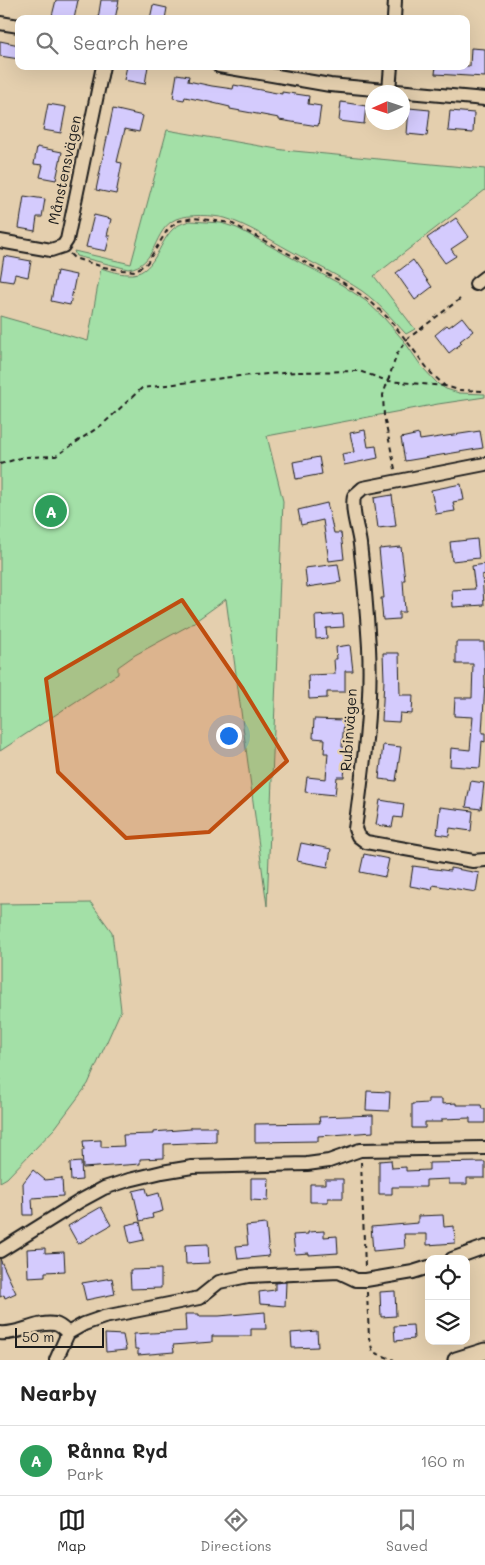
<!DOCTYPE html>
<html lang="en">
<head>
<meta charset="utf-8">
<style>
	body { margin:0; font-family:Mali,sans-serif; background:#f2f2f2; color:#222 }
	.controls { position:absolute; right:15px; bottom:15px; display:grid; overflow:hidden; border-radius:10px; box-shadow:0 5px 20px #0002 }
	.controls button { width:45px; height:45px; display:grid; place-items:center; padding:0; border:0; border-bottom:1px solid #e0e0e0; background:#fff; color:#222; font:25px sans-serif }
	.compass { position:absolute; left:365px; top:85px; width:45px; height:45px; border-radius:50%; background:#fff; box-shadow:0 5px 20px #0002; rotate:267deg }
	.scale { position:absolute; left:15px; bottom:12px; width:89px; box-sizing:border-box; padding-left:5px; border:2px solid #1c1c1c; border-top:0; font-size:14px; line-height:18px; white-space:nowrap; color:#1c1c1c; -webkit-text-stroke:4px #e4cfae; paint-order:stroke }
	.you { position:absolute; left:228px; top:735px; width:18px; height:18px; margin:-12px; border:4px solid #fff; border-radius:50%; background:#1a73e8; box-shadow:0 0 0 8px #1a73e833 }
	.badge { display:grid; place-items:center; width:32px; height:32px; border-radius:50%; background:#1c1c1c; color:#fff; font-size:16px; font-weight:700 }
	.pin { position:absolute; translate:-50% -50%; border:2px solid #fff; box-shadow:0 1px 5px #0006 }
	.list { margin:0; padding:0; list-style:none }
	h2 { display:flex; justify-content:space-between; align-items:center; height:65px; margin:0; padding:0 20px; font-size:21px }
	h2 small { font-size:16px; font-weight:400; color:#767676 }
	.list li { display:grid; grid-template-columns:32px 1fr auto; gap:15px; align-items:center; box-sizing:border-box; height:70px; padding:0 20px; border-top:1px solid #e0e0e0 }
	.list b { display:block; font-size:19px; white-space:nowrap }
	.list p { margin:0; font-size:16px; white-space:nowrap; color:#767676 }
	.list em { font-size:16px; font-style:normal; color:#767676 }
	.icon { flex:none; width:28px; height:28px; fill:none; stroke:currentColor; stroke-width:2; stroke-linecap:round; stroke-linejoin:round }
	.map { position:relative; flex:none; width:485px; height:1360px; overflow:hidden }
	.search { position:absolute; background:#fff; box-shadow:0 5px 20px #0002; left:15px; right:15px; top:15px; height:55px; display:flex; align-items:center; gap:12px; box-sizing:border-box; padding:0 18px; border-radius:10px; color:#767676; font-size:19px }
	.sheet { height:135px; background:#fff }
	nav { display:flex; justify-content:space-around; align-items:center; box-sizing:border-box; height:70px; border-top:1px solid #e0e0e0; background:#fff; font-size:14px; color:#767676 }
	nav a { display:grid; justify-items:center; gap:2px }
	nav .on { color:#1c1c1c }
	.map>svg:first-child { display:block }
	.green { fill:#a3e0a7; stroke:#607e62 }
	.building { fill:#d4cbfd; stroke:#1c1c1c }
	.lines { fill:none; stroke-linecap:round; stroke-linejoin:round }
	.minor-casing { stroke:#1c1c1c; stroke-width:16 }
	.tertiary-casing { stroke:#1c1c1c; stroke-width:19 }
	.path { stroke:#1c1c1c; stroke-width:2; stroke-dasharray:5 4; stroke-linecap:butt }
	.minor { stroke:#e4cfae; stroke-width:12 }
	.tertiary { stroke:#e4cfae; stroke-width:15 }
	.marked { fill:#bf4d0f; fill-opacity:0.2; stroke:#bf4d0f; stroke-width:4; stroke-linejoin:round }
	.labels { text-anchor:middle; stroke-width:4.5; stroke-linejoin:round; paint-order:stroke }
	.street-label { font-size:15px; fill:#1c1c1c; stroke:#e4cfae }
</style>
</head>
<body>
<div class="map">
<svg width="485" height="1360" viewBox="0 0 485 1360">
	<rect width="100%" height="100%" fill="#e4cfae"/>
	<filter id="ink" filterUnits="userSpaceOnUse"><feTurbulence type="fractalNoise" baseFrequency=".02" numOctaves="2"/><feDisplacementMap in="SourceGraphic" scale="10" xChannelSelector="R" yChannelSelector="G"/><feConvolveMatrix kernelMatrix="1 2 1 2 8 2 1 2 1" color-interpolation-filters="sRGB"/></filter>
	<g filter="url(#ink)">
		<g class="green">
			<path d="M167,130L283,150L485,169V190L374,276L415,329L406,334C392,319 379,303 362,291C340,276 314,264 289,250C269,239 248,225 225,218C212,215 189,214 176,219C152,230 158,265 128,269L76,256L74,251L131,264Z"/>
			<path d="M190,221L221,223L237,228L342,285L366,301L384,318L404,341L422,367L438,384L446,389L459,393L485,394V397L438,404L267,436L283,501L267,906L226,599L190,625L135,655L118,667V674L0,751V316L88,341L101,268C110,271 119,274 128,274C154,276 158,244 172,230C177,225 183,223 190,221Z"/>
			<path d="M91,903L112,932L121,1010L88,1084L55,1128L7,1178L0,1182V904Z"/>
		</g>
		<g class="building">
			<path d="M56,0H78L74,19L52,16Z"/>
			<path d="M101,0H119L115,19H98Z"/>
			<path d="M153,5L167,8L165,19H150Z"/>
			<path d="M0,41L19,45V59L0,56Z"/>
			<path d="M471,48L485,49V77L435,74L436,66H470Z"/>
			<path d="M127,66H148L145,84L124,80Z"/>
			<path d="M177,74L189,76L188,81L212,86L233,89L234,85L282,94V92L309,96L308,104L321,106L318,126L279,120V118L230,109V107L209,102L185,97L184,100L173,98Z"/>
			<path d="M341,102L366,106L364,124L339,121Z"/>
			<path d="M48,104L66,107L61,133L43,130Z"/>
			<path d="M409,108L430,110L427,136L407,134Z"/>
			<path d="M113,109L143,116L139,132L125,129L117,162L122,163L116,194L96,190Z"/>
			<path d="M450,111L474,113L473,133L448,131Z"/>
			<path d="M37,147L62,152L56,180L40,177L43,165L34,164Z"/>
			<path d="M24,196L45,199L42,217H37L35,231L19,228Z"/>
			<path d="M94,215L111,219L107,236H110L106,251L86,247Z"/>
			<path d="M456,218L469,237L451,249L456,256L445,263L427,238Z"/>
			<path d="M4,256L31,261L28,277L15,274L13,282L0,280Z"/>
			<path d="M413,260L432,287L415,300L396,273Z"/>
			<path d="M57,271L76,275L70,305L51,301Z"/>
			<path d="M462,317L473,331L460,341L462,343L449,353L435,335L447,325L449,327Z"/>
			<path d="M365,430L368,447L376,446L378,458L344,465L342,454L354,452L350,433Z"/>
			<path d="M480,431L483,448L405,461L401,438L419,434L420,440Z"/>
			<path d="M319,457L322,474L296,479L293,462Z"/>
			<path d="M461,484L464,500L453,502L455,511L436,514L431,490Z"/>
			<path d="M392,495L396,526L378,528L374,498Z"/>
			<path d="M327,503L334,533H341L344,559L329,561L323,520L301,525L298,510Z"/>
			<path d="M477,539L479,558L452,561L450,542Z"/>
			<path d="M401,547L405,580H403L405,612H399V619L383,620L381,598H384L379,549Z"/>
			<path d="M338,564L341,582L307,587L305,568Z"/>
			<path d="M485,564V574L482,575L484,605L453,607L452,590L475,589L472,566Z"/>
			<path d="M343,614L344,627L326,628L327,638L316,639L315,616Z"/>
			<path d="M456,642H484L485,684L482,733H485V742L482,741L480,768L450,766L451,748L470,750L473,717L454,716L455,698H472L473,664H456Z"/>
			<path d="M350,645L353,671H345V692H327V698L309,699L308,675L335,674L334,659H337L336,647Z"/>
			<path d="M383,653H399L400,695H413L412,714L400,713L399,722L382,721L384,680Z"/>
			<path d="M314,719L344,720L342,747H347L344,777H337L335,795L305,792L307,777L326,779L328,753H324L325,739L313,738Z"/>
			<path d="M383,745L401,747L396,781L379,779Z"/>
			<path d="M471,781L484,783L481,809L466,807Z"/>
			<path d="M380,800L404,804L402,818L394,817L392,827L376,825Z"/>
			<path d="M440,807L473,811L471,831L450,828L449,836L437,834Z"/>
			<path d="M301,843L331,849L328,867L297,861Z"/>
			<path d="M364,854L389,859L385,877L360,872Z"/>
			<path d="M413,866L450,871V868L479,873L476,892L433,885L432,890L410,886Z"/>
			<path d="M367,1091L390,1092L389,1111L366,1110Z"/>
			<path d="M428,1099H442V1104L456,1103V1105H481L482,1109H485V1123H470V1118L442,1119V1122H425V1128H412V1104L428,1103Z"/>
			<path d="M373,1115V1132L318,1136V1141L255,1142V1124L320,1123L319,1117Z"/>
			<path d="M191,1127H216V1142L164,1144V1158L140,1159V1164L83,1168L82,1150H84L83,1141L101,1140V1147L124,1146L123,1135L153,1134V1132L191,1129Z"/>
			<path d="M391,1160L392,1168L406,1167V1171L429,1170V1163L485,1162V1178H467V1184H449V1179L426,1180V1187H392V1194H379V1161Z"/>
			<path d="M81,1162L82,1180L71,1181L70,1163Z"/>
			<path d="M33,1170L45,1180L62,1178L63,1196L32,1198L33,1215H24L23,1183Z"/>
			<path d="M251,1178H269L268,1201L251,1200Z"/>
			<path d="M325,1179H343V1198H328V1202H310V1184H325Z"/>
			<path d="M146,1188L148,1196L159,1193L163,1211L152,1214L153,1218L140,1221L133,1191Z"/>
			<path d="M101,1207L111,1225L78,1244L68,1226Z"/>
			<path d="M443,1215L444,1227L454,1226L455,1243L427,1245V1234H404L405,1248L373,1251L371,1227L418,1223V1216Z"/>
			<path d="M140,1222L144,1240L130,1243L126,1225Z"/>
			<path d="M266,1224L269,1256L238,1259L236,1246L248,1245L246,1226Z"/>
			<path d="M324,1231V1237L337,1236L338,1253L309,1255V1253L295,1254L293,1235L308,1234V1232Z"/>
			<path d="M208,1244L209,1263L186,1264L185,1245Z"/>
			<path d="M45,1248V1253L64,1252L65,1271L45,1272V1276L28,1277L27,1249Z"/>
			<path d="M0,1259L16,1293L5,1298L4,1295L0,1297Z"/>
			<path d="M161,1269V1288L131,1289L130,1270Z"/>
			<path d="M112,1278L115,1294L86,1300L82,1283Z"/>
			<path d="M286,1282L285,1306L260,1304L259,1292L275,1290V1283Z"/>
			<path d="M395,1291L396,1316L381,1317L380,1292Z"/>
			<path d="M265,1312L266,1329H251V1336H212V1342L173,1345L174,1352L138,1355V1349H135L134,1334L186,1331L185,1314H199V1316H219Z"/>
			<path d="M413,1325L414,1339L395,1341L394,1326Z"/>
			<path d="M317,1331L318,1347L292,1348L291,1333Z"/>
			<path d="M105,1334L123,1335L126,1350L106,1352Z"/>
		</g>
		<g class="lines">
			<g class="minor-casing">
				<g id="minor">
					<path d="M394,19L395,0"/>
					<path d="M0,23L19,26"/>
					<path d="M219,66L330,85L485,99"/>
					<path d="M389,90L391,66"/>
					<path d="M0,241L51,250L63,246L67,240L103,66"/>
					<path d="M476,284L485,277"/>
					<path d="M485,464L363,488L354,496C351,512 358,528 360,544C364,578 367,613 369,647C372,706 363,770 355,829L358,836L366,842L473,861L485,860"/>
					<path d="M0,1251L80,1201L104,1188L129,1180L162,1172L192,1167L307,1164L329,1161L360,1150L485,1148"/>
					<path d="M452,1259L485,1247"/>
					<path d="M0,1333C19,1335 36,1321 55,1324C60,1325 65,1330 68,1333"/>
					<path d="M56,1360L68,1333L84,1324L104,1317L199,1298L219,1282L248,1276L339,1272L356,1280H366L413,1272L429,1267"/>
				</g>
			</g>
			<g class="tertiary-casing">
				<path id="tertiary" d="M456,1360L485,1351"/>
			</g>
			<g class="path">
				<path d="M70,254L74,258L103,267L121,270L135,271L147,263L168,229L178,221L194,218L231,223L342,282L370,301L389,319L406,340L431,373L445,386L459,390L485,391"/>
				<path d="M0,464L24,457L56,456L103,424L142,388L239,376L297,372L359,371L388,381L445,386"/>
				<path d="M395,469L384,416L383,395L397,354L406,340L460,299"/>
				<path d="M361,1162L365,1267"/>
				<path d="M367,1292L369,1338L373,1352L394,1360"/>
			</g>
			<use href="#minor" class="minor"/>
			<use href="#tertiary" class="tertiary"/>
		</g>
	</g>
	<path class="marked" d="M182,600L243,689L287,761L209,832L126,838L58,772L46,679Z"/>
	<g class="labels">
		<g class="street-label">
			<text transform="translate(65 170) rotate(-78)" y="5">Månstensvägen</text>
			<text transform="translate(349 730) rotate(-86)" y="5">Rubinvägen</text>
		</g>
	</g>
</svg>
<div class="controls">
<button><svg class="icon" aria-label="locate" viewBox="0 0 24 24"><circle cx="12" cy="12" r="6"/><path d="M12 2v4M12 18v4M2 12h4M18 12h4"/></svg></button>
<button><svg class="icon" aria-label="layers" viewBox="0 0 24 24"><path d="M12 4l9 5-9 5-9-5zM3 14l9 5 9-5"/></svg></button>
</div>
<svg class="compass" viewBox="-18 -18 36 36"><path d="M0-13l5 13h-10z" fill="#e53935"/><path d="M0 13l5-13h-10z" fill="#767676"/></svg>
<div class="scale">50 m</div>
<div class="you"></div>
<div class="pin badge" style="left:51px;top:511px;background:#2e9e5b">A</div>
<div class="search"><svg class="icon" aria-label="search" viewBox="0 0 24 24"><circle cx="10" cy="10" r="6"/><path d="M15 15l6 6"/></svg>Search here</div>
</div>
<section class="sheet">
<h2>Nearby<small></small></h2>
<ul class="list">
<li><span class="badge" style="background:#2e9e5b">A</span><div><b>Rånna Ryd</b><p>Park</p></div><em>160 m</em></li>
</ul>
</section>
<nav>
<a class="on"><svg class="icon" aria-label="map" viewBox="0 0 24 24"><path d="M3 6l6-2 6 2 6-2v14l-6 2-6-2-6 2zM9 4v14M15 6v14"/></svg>Map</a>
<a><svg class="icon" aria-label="directions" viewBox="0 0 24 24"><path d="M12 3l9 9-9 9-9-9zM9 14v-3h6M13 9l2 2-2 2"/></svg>Directions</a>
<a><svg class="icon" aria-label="saved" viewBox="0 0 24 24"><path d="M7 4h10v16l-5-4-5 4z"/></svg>Saved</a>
</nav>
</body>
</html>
